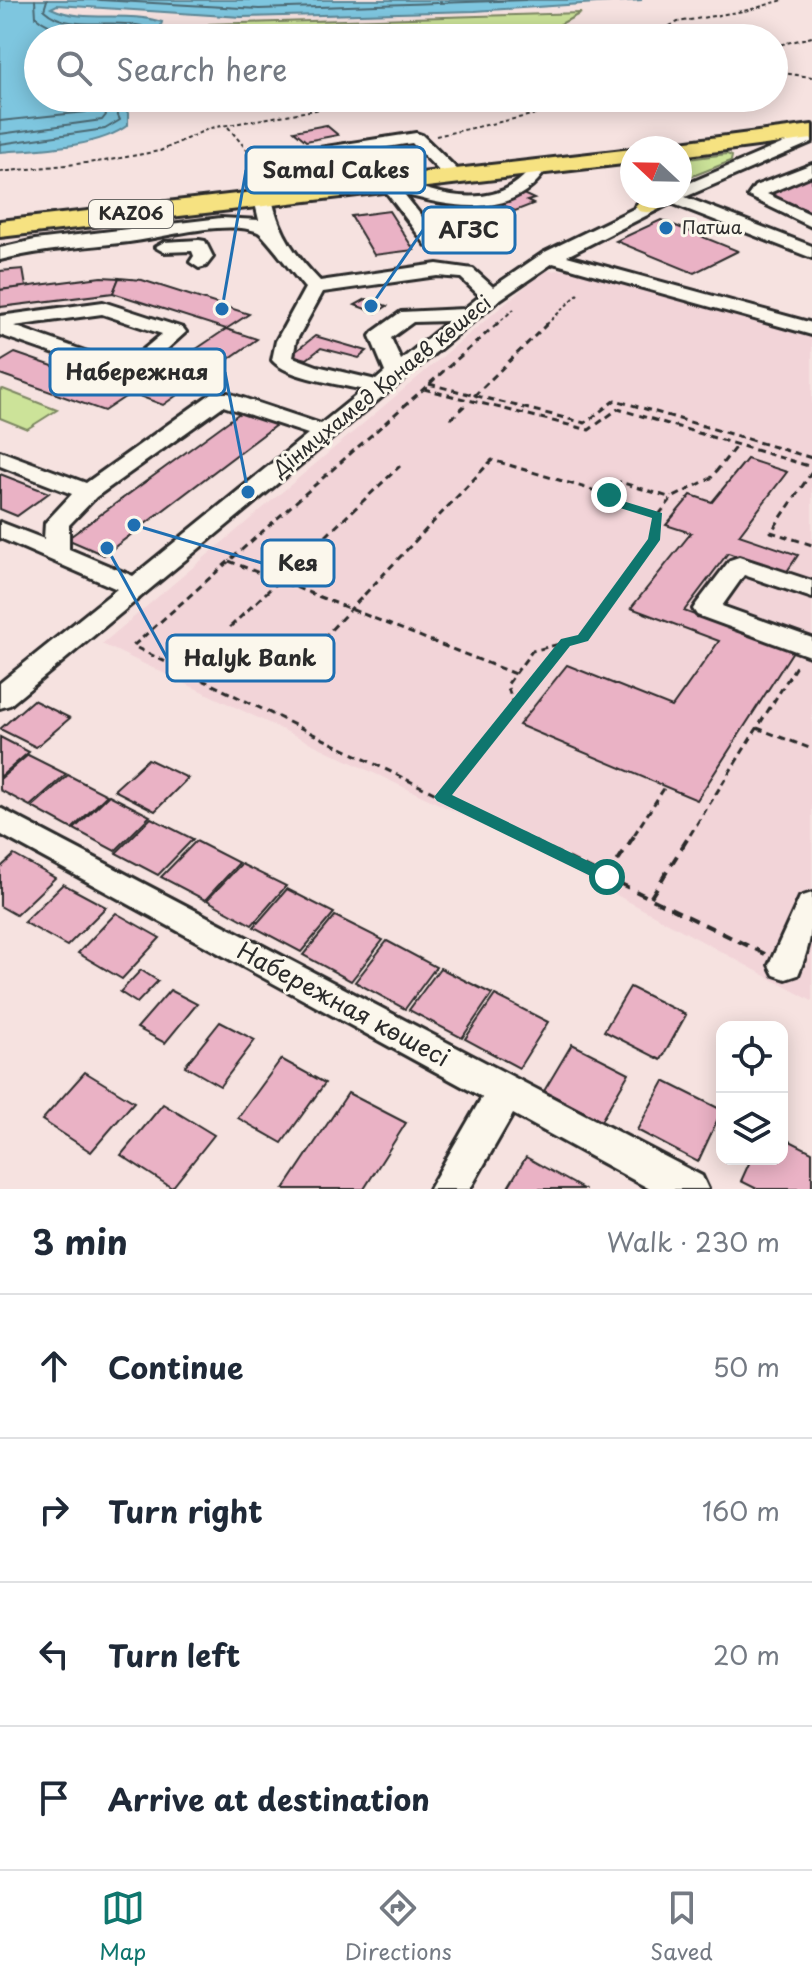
<!DOCTYPE html>
<html lang="en">
<head>
<meta charset="utf-8">
<style>
	body { margin:0; font-family:"Playpen Sans",sans-serif; background:#f2f2f3; color:#1f2937 }
	.controls { position:absolute; right:24px; bottom:24px; display:grid; overflow:hidden; border-radius:16px; box-shadow:0 4px 20px #0003 }
	.controls button { width:72px; height:72px; display:grid; place-items:center; padding:0; border:0; border-bottom:2px solid #e0e1e3; background:#fff; color:#1f2937; font:40px sans-serif }
	.compass { position:absolute; left:620px; top:136px; width:72px; height:72px; border-radius:50%; background:#fff; box-shadow:0 4px 20px #0003; rotate:292deg }
	.stop { position:absolute; width:24px; height:24px; margin:-18px; border:6px solid #0f766e; border-radius:50%; background:#fff }
	.stop.end { background:#0f766e; border-color:#fff; box-shadow:0 2px 8px #0008 }
	.list { margin:0; padding:0; list-style:none }
	h2 { display:flex; justify-content:space-between; align-items:center; height:104px; margin:0; padding:0 32px; font-size:34px }
	h2 small { font-size:26px; font-weight:400; color:#747a83 }
	.list li { display:grid; grid-template-columns:52px 1fr auto; gap:24px; align-items:center; box-sizing:border-box; height:144px; padding:0 32px; border-top:2px solid #e0e1e3 }
	.list b { display:block; font-size:30px; white-space:nowrap }
	.list em { font-size:26px; font-style:normal; color:#747a83 }
	.icon { flex:none; width:44px; height:44px; fill:none; stroke:currentColor; stroke-width:2; stroke-linecap:round; stroke-linejoin:round }
	.map { position:relative; flex:none; width:812px; height:1189px; overflow:hidden }
	.search { position:absolute; background:#fff; box-shadow:0 4px 20px #0003; left:24px; right:24px; top:24px; height:88px; display:flex; align-items:center; gap:20px; box-sizing:border-box; padding:0 28px; border-radius:44px; color:#747a83; font-size:30px }
	.sheet { height:680px; background:#fff }
	nav { display:flex; justify-content:space-around; align-items:center; box-sizing:border-box; height:112px; border-top:2px solid #e0e1e3; background:#fff; font-size:22px; color:#747a83 }
	nav a { display:grid; justify-items:center; gap:4px }
	nav .on { color:#0f766e }
	.map>svg:first-child { display:block }
	.built { fill:#f2d4d8 }
	.green { fill:#cce399; stroke:#7c8762; stroke-width:2 }
	.water { fill:#7ec6df; stroke:#5d8897; stroke-width:2 }
	.lines { fill:none; stroke-linecap:round; stroke-linejoin:round }
	.shore { stroke:#4c6973; stroke-width:2 }
	.building { fill:#eab2c5; stroke:#2b2b2b; stroke-width:2 }
	.minor-casing { stroke:#2b2b2b; stroke-width:6 }
	.highway-casing { stroke:#2b2b2b; stroke-width:6 }
	.path-far2 { stroke:#2b2b2b; stroke-width:2; stroke-dasharray:4 3; stroke-linecap:butt }
	.path-far1 { stroke:#2b2b2b; stroke-width:3; stroke-dasharray:7 5; stroke-linecap:butt }
	.path { stroke:#2b2b2b; stroke-width:4; stroke-dasharray:11 8; stroke-linecap:butt }
	.minor { fill:#fbf7ec; fill-rule:evenodd }
	.highway { fill:#f6e281; fill-rule:evenodd }
	.route { fill:#0f766e }
	.poi-dot { fill:#1f6fb2; stroke:#fbf7ec; stroke-width:3 }
	.labels { text-anchor:middle; stroke-width:6; stroke-linejoin:round; paint-order:stroke }
	.shield { fill:#fbf7ec; stroke:#696865; stroke-width:2 }
	.shield-label { font-size:18px; font-weight:bold; fill:#2b2b2b }
	.far-poi-label { font-size:18px; fill:#2b2b2b; stroke:#fbf7ec; text-anchor:start }
	.street-label { font-size:20px; fill:#2b2b2b; stroke:#fbf7ec }
	.near-street-label { font-size:24px; fill:#2b2b2b; stroke:#fbf7ec }
	.leader { fill:none; stroke:#1f6fb2; stroke-width:3 }
	.callout-dot { fill:#1f6fb2; stroke:#fbf7ec; stroke-width:3 }
	.callout { fill:#fbf7ec; stroke:#1f6fb2; stroke-width:3 }
	.callout-label { font-size:22px; text-anchor:middle; font-weight:bold; fill:#2b2b2b }
</style>
</head>
<body>
<div class="map">
<svg width="812" height="1189" viewBox="0 0 812 1189">
	<rect width="100%" height="100%" fill="#f6e2e0"/>
	<filter id="ink" filterUnits="userSpaceOnUse"><feTurbulence type="fractalNoise" baseFrequency=".0125" numOctaves="2"/><feDisplacementMap in="SourceGraphic" scale="16" xChannelSelector="R" yChannelSelector="G"/><feConvolveMatrix kernelMatrix="1 2 1 2 8 2 1 2 1" color-interpolation-filters="sRGB"/></filter>
	<g filter="url(#ink)">
		<path class="built" d="M578,269L812,333V1001L515,840L102,644L544,271Z"/>
		<g class="green">
			<path d="M581,13L535,38H206L209,24Z"/>
			<path d="M727,154L732,156L731,161L680,181V160Z"/>
			<path d="M3,389L57,410L27,429L0,418V390Z"/>
		</g>
		<path class="water" d="M0,0H642L475,11L241,17L57,5L51,8C84,24 126,10 162,22L160,29L146,38H38V98H116L128,113V125C98,148 37,149 0,152Z"/>
		<g class="lines">
			<g class="shore">
				<path d="M35,0L36,17C68,44 102,18 132,38"/>
				<path d="M47,0L44,10C69,33 111,18 142,26V38"/>
				<path d="M100,0L259,9L526,0"/>
				<path d="M0,121L86,112L88,98"/>
				<path d="M0,134L102,120L106,115L100,98"/>
				<path d="M0,144L105,129L120,120L110,98"/>
			</g>
		</g>
		<g class="building">
			<path d="M326,125L338,135L306,141L294,131Z"/>
			<path d="M812,172V212L762,192Z"/>
			<path d="M521,193L534,199L527,201L533,204L515,211L496,202Z"/>
			<path d="M389,211L414,250L374,255L351,216Z"/>
			<path d="M661,220L738,251L694,273L616,241Z"/>
			<path d="M23,269L26,287L0,290V271Z"/>
			<path d="M101,277L119,278L113,293L0,307V290Z"/>
			<path d="M119,278L142,280L249,314L226,329L113,293Z"/>
			<path d="M366,299L387,306L376,313L355,305Z"/>
			<path d="M226,329L257,339L163,405L131,393Z"/>
			<path d="M315,336L367,351L359,358L321,348L307,359L291,355Z"/>
			<path d="M15,353L131,393L104,411L0,374V362Z"/>
			<path d="M241,412L276,425L104,555L67,539Z"/>
			<path d="M747,459L787,472L739,535L798,555L786,573L728,553L684,611L793,651L697,800L519,725L567,665L672,707L719,641L631,608L691,533L666,525L691,495L712,502Z"/>
			<path d="M0,474L49,493L17,516L0,509Z"/>
			<path d="M33,700L70,718L36,747L0,729Z"/>
			<path d="M0,737L29,752L0,777Z"/>
			<path d="M28,755L66,774L30,806L0,790V779Z"/>
			<path d="M148,759L188,778L155,811L114,790Z"/>
			<path d="M68,775L107,795L72,829L32,807Z"/>
			<path d="M109,795L150,816L115,851L74,829Z"/>
			<path d="M151,818L193,839L158,875L116,853Z"/>
			<path d="M196,841L239,863L205,900L161,877Z"/>
			<path d="M14,855L55,878L16,915L0,906V868Z"/>
			<path d="M241,864L286,886L252,925L207,900Z"/>
			<path d="M63,884L106,907L67,946L24,922Z"/>
			<path d="M287,889L334,913L301,952L254,927Z"/>
			<path d="M116,913L160,938L122,979L78,953Z"/>
			<path d="M335,916L383,940L351,981L303,955Z"/>
			<path d="M387,941L436,967L405,1009L355,982Z"/>
			<path d="M440,968L492,994L462,1038L409,1010Z"/>
			<path d="M141,970L158,981L137,1003L120,992Z"/>
			<path d="M630,987L686,1015L661,1060L604,1031Z"/>
			<path d="M170,990L197,1004L165,1043L137,1028Z"/>
			<path d="M495,995L548,1022L519,1068L465,1039Z"/>
			<path d="M220,1022L255,1040L220,1086L185,1066Z"/>
			<path d="M572,1044L629,1073L601,1121L544,1091Z"/>
			<path d="M281,1059L325,1083L282,1143L238,1118Z"/>
			<path d="M85,1072L134,1102L91,1152L42,1120Z"/>
			<path d="M664,1081L722,1110L698,1162L637,1130Z"/>
			<path d="M348,1093L406,1123L364,1189H284Z"/>
			<path d="M163,1104L214,1135L172,1188L121,1155Z"/>
			<path d="M782,1137L812,1152V1189H757L741,1181L751,1159H782Z"/>
			<path d="M526,1157L583,1189H507Z"/>
		</g>
		<g class="lines">
			<g class="minor-casing">
				<g id="minor">
					<path d="M812,131V142L685,197L812,246V258L671,203L567,256L812,323V335L553,263L499,300L10,705L0,708V683L117,589L0,538V522L44,539L45,523L72,494L0,466V451L86,483L212,393H228L321,424L363,390C340,384 287,378 272,360L276,341L305,288C295,277 266,236 258,232C227,219 162,238 129,242C85,247 43,249 0,260V248L35,240L221,218L259,220L254,199L263,194L272,199C280,234 295,255 320,281L437,264L473,269L493,287L543,253L660,196H680V187ZM437,276L461,278L480,296L464,309L401,312L373,332L370,336L385,372L376,380L317,366L293,357L296,341L323,292ZM449,321L401,360L391,338L413,322ZM223,406L308,434L133,576L69,549V525L96,497Z"/>
					<path d="M416,133L422,135L461,173L463,177L461,181H449L412,143L300,161L292,156L300,151Z"/>
					<path d="M540,162L548,167C515,219 456,209 404,194L441,241L432,246L426,245L380,184L382,180C396,177 405,183 419,187C462,201 507,204 534,164Z"/>
					<path d="M812,164V175L767,194L812,215V227L748,196L755,186Z"/>
					<path d="M199,240L205,241L213,257L206,266L199,268L190,262L194,256L192,251L164,252L155,247L164,242Z"/>
					<path d="M103,302L183,328L186,332L146,368L115,375L0,335V316ZM102,314L162,334L132,359L116,362L14,326Z"/>
					<path d="M739,557L812,581V598L744,575L722,606L812,638V657L697,615L693,609L697,603L730,560Z"/>
					<path d="M0,808L702,1176L708,1189H650L513,1114L470,1189H429L482,1097L0,834Z"/>
					<path d="M812,893C812,928 812,943 798,975L786,979L774,975L769,965L796,906L800,897Z"/>
				</g>
			</g>
			<g class="highway-casing">
				<g id="highway">
					<path d="M812,125V139L680,156V148H669L680,142Z"/>
					<path d="M632,149V163L0,237V221Z"/>
					<path d="M645,196H672C664,208 654,215 639,211L635,206Z"/>
				</g>
			</g>
			<g class="path-far2">
				<path d="M644,38L678,22L749,10L783,0"/>
				<path d="M774,46L812,37"/>
				<path d="M774,72L812,77"/>
				<path d="M228,127L251,155L285,160"/>
				<path d="M436,136L609,98"/>
				<path d="M0,172L104,161L160,151L210,128L315,110L359,98"/>
				<path d="M496,325L514,309"/>
				<path d="M546,325L578,294"/>
			</g>
			<g class="path-far1">
				<path d="M498,323L133,646L520,835"/>
				<path d="M429,384L585,423L615,400L812,458"/>
				<path d="M424,389L589,430L618,409L812,467"/>
				<path d="M474,396L548,323"/>
				<path d="M451,419L468,402"/>
				<path d="M812,472L771,532L812,545"/>
				<path d="M658,516L605,499L620,482L672,498"/>
				<path d="M229,561L515,674"/>
				<path d="M230,627L400,466"/>
				<path d="M290,673L492,460L609,495"/>
				<path d="M514,706L507,685L532,651L583,638L654,540L658,516L672,498L711,478L737,445"/>
				<path d="M757,728L812,749"/>
				<path d="M442,797L565,643"/>
				<path d="M634,835L665,787"/>
				<path d="M690,835L798,663"/>
			</g>
			<g class="path">
				<path d="M516,833L765,954"/>
				<path d="M607,877L636,833"/>
				<path d="M651,897L691,833"/>
			</g>
			<use href="#minor" class="minor"/>
			<use href="#highway" class="highway"/>
		</g>
	</g>
	<path class="route" d="M605,493H613V498L662,513L660,540L588,641L570,646L452,795L613,873V882L607,884L437,801L434,797L561,639L578,635L648,539L652,518L601,502L599,499Z"/>
	<circle class="poi-dot" cx="666" cy="228" r="8"/>
	<g class="labels">
		<rect class="shield" x="89" y="200" width="84" height="28" rx="6"/>
		<g class="shield-label">
			<text x="131" y="220">KАZ06</text>
		</g>
		<g class="far-poi-label">
			<text x="682" y="234">Патша</text>
		</g>
		<g class="street-label">
			<text transform="translate(382 386) rotate(-39)" y="7">Дінмұхамед Қонаев көшесі</text>
		</g>
		<g class="near-street-label">
			<text transform="translate(343 1005) rotate(28)" y="8">Набережная көшесі</text>
		</g>
	</g>
	<path class="leader" d="M222 309L246 170M371 306L423 230M248 492L225 372M134 525L262 563M107 548L167 658"/>
	<g class="callout-dot">
		<circle cx="222" cy="309" r="8"/>
		<circle cx="371" cy="306" r="8"/>
		<circle cx="248" cy="492" r="8"/>
		<circle cx="134" cy="525" r="8"/>
		<circle cx="107" cy="548" r="8"/>
	</g>
	<g class="callout">
		<rect x="246" y="147" width="179" height="46" rx="8"/>
		<rect x="423" y="207" width="92" height="46" rx="8"/>
		<rect x="50" y="349" width="175" height="46" rx="8"/>
		<rect x="262" y="540" width="72" height="46" rx="8"/>
		<rect x="167" y="635" width="167" height="46" rx="8"/>
	</g>
	<g class="callout-label">
		<text x="336" y="178">Samal Cakes</text>
		<text x="469" y="238">АГЗС</text>
		<text x="137" y="380">Набережная</text>
		<text x="298" y="571">Кея</text>
		<text x="250" y="666">Halyk Bank</text>
	</g>
</svg>
<div class="controls">
<button><svg class="icon" aria-label="locate" viewBox="0 0 24 24"><circle cx="12" cy="12" r="6"/><path d="M12 2v4M12 18v4M2 12h4M18 12h4"/></svg></button>
<button><svg class="icon" aria-label="layers" viewBox="0 0 24 24"><path d="M12 4l9 5-9 5-9-5zM3 14l9 5 9-5"/></svg></button>
</div>
<svg class="compass" viewBox="-18 -18 36 36"><path d="M0-13l5 13h-10z" fill="#e53935"/><path d="M0 13l5-13h-10z" fill="#747a83"/></svg>
<div class="stop" style="left:607px;top:877px"></div>
<div class="stop end" style="left:609px;top:495px"></div>
<div class="search"><svg class="icon" aria-label="search" viewBox="0 0 24 24"><circle cx="10" cy="10" r="6"/><path d="M15 15l6 6"/></svg>Search here</div>
</div>
<section class="sheet">
<h2>3 min<small>Walk · 230 m</small></h2>
<ul class="list">
<li><svg class="icon" aria-label="ahead" viewBox="0 0 24 24"><path d="M12 20V5M6 11l6-6 6 6"/></svg><div><b>Continue</b></div><em>50 m</em></li>
<li><svg class="icon" aria-label="right" viewBox="0 0 24 24"><path d="M7 20v-9h11M14 6l5 5-5 5"/></svg><div><b>Turn right</b></div><em>160 m</em></li>
<li><svg class="icon" aria-label="left" viewBox="0 0 24 24"><path d="M17 20v-9H6M10 6l-5 5 5 5"/></svg><div><b>Turn left</b></div><em>20 m</em></li>
<li><svg class="icon" aria-label="arrive" viewBox="0 0 24 24"><path d="M6 21V4h12l-3 4 3 4H6"/></svg><div><b>Arrive at destination</b></div></li>
</ul>
</section>
<nav>
<a class="on"><svg class="icon" aria-label="map" viewBox="0 0 24 24"><path d="M3 6l6-2 6 2 6-2v14l-6 2-6-2-6 2zM9 4v14M15 6v14"/></svg>Map</a>
<a><svg class="icon" aria-label="directions" viewBox="0 0 24 24"><path d="M12 3l9 9-9 9-9-9zM9 14v-3h6M13 9l2 2-2 2"/></svg>Directions</a>
<a><svg class="icon" aria-label="saved" viewBox="0 0 24 24"><path d="M7 4h10v16l-5-4-5 4z"/></svg>Saved</a>
</nav>
</body>
</html>
